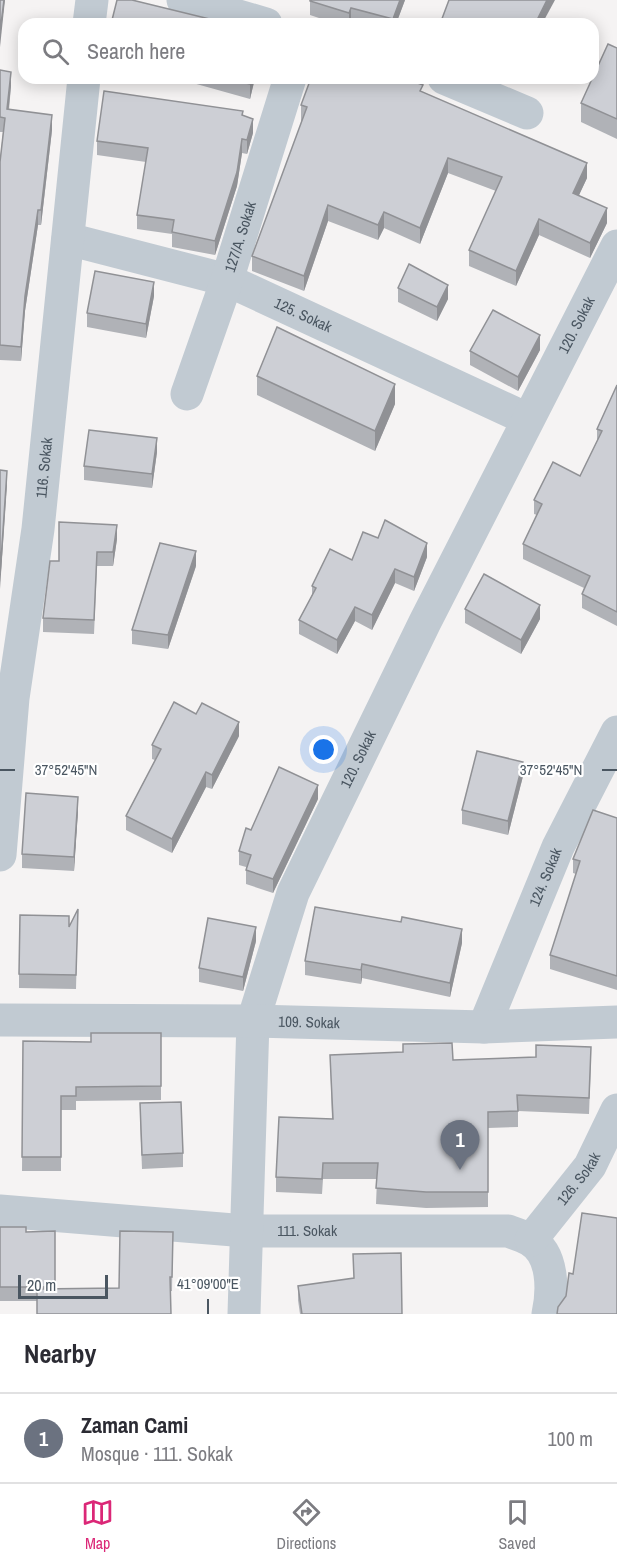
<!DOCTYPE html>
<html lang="en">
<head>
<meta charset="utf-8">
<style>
	body { margin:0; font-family:"Archivo Narrow",sans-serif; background:#f2f2f3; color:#2b2b33 }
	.scale { position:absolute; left:18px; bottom:15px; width:90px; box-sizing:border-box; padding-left:6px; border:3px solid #4a5661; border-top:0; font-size:16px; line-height:21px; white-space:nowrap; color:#4a5661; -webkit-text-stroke:4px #fff; paint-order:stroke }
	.you { position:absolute; left:324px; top:750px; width:21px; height:21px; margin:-15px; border:4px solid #fff; border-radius:50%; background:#1a73e8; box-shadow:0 0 0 9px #1a73e833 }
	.badge { display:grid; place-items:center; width:39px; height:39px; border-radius:50%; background:#db2777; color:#fff; font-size:20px; font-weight:700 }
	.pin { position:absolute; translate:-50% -50px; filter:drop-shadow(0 2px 3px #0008) }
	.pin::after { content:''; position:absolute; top:32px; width:21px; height:18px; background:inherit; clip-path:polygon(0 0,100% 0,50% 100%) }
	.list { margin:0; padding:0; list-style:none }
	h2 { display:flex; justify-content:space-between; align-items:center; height:78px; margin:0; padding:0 24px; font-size:26px }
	h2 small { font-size:20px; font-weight:400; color:#7c7c81 }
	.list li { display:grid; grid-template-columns:39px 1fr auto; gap:18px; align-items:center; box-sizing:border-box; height:90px; padding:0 24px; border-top:2px solid #e1e1e2 }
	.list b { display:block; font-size:22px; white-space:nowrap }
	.list p { margin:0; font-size:20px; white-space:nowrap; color:#7c7c81 }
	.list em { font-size:20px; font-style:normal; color:#7c7c81 }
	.icon { flex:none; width:33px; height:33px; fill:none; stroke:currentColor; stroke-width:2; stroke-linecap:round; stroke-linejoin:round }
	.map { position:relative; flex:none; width:617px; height:1314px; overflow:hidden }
	.search { position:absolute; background:#fff; box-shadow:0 3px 15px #0003; left:18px; right:18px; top:18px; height:66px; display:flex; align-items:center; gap:15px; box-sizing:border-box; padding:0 21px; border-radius:18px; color:#7c7c81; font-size:22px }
	.sheet { height:168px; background:#fff }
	nav { display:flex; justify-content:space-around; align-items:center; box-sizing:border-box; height:84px; border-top:2px solid #e1e1e2; background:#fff; font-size:16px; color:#7c7c81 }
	nav a { display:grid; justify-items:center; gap:3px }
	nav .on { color:#db2777 }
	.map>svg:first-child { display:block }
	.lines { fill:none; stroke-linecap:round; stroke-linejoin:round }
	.minor { stroke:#c1cad2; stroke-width:33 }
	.tertiary { stroke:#c1cad2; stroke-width:33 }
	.wall { fill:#b0b2b7 }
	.shaded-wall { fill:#909195 }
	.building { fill:#cdcfd5; stroke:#909195; stroke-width:1.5 }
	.ticks { fill:none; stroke:#4a5661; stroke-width:2 }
	.labels { text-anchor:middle; stroke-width:4.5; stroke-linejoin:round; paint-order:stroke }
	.street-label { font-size:15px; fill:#4a5661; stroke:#fff }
	.ticks-label { font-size:15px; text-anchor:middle; fill:#4a5661; stroke:#fff; stroke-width:4.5; stroke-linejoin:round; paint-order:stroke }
</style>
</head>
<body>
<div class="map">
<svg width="617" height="1314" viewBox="0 0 617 1314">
	<rect width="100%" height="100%" fill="#f5f3f3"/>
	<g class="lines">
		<g class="minor">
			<path d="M183,0L266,24"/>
			<path d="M89,24L92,0"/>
			<path d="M444,78L527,113"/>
			<path id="s1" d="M68,239L227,280L527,419"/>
			<path id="s2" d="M187,394L227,280L290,78"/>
			<path id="s3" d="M0,855L13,698L38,529L84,78"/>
			<path id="s4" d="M484,1027L558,847L617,732"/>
			<path id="s5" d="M0,1211L246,1231H508C516,1234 524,1236 530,1240C554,1254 553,1291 548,1314"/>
			<path id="s6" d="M531,1240L590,1166L617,1110"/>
			<path id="s7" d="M244,1314L253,1021L293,893L425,622L617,246"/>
		</g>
		<path class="tertiary" id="s8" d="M0,1020L253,1021L484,1027L617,1022"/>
	</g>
	<g class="wall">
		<path d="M310,0H405L396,24H357L351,22L350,24H337L310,15Z"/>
		<path d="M617,48V139L581,122V103Z"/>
		<path d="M0,70L11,86L9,110L52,130L41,225H38L25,311L21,361L0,360V161L3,132H0Z"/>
		<path d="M175,78H255L250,99Z"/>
		<path d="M423,92L587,178L579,195L607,223L590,258L539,235L516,286L469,266V250L496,191L448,173L420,244L384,228L378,240L328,221L304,291L252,271V256L302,121H301V105Z"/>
		<path d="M243,116L253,133L247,154L242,153L237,186L215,255L172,247V234L137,229V215L146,162L97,155V141Z"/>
		<path d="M398,288L448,299L437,321L398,302Z"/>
		<path d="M154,296L146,338L87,327V313Z"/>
		<path d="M540,350L518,391L470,365V351Z"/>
		<path d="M257,376L395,404L375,451L257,395Z"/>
		<path d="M617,385V626L582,608V594L584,588L523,559V544L537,515L534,514V500L580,476L597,441V429Z"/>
		<path d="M157,452L152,488L84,480V466Z"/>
		<path d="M117,539L113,566H97L94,634L43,632V618L59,561Z"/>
		<path d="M427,557L414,591L395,583L372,630L355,621L337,654L299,634V620L312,595V586L352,560Z"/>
		<path d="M196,566L168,649L132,644V630Z"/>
		<path d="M465,609L540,619L521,654L465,623Z"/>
		<path d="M239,736L212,789L206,787L172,853L126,830V816L155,760L152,759V745Z"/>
		<path d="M523,776L508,835L462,824V810Z"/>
		<path d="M318,799L273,893L246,884V867L239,865V851L251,830Z"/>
		<path d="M78,811L74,871L22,868V854Z"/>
		<path d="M617,818V990L550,969V955L576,874L573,873V859Z"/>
		<path d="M78,909L76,989L19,988V974L69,926Z"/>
		<path d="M256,941L243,991L199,982V968Z"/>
		<path d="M462,943L450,997L362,978L361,984L305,975V961Z"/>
		<path d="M161,1033V1100L76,1101V1110H61V1171H22L23,1041L91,1042Z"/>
		<path d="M330,1055L453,1060L591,1062L589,1114L518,1111V1127L488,1128V1207L426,1208L376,1204L377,1179H323L322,1194L276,1192V1177L332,1119Z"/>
		<path d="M140,1118L183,1153V1167L142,1169Z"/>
		<path d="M0,1227L26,1232L55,1231V1289L119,1288L173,1232L172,1291L37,1301H0Z"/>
		<path d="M298,1286L402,1314H300L298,1300Z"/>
	</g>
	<g class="shaded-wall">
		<path d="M4,0H5L0,47V32Z"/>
		<path d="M400,0H405L396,24H393V19Z"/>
		<path d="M547,0H555L542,24H535Z"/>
		<path d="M351,8V22L350,24H349V13Z"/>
		<path d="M11,72V86L7,124V109Z"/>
		<path d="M251,78H255L250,99V84Z"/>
		<path d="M52,115V130L41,225V210Z"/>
		<path d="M253,119V133L247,154V140Z"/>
		<path d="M242,139V153L237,186L215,255V241Z"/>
		<path d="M448,158V173L420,244V228Z"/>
		<path d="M587,163V178L573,208V193Z"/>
		<path d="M328,205V221L304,291V276Z"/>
		<path d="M607,208V223L590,258V243Z"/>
		<path d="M38,210V225L25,311L21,361V347L25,296Z"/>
		<path d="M384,212V228L378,240V225Z"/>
		<path d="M539,219V235L516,286V271Z"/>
		<path d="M154,282V296L146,338V324Z"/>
		<path d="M448,285V299L437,321V307Z"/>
		<path d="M540,335V350L518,391V377Z"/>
		<path d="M395,384V404L375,451V431Z"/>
		<path d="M157,438V452L152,488V474Z"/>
		<path d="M7,471V485L0,589V575Z"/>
		<path d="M117,525V539L113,566V552Z"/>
		<path d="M427,543V557L414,591V577Z"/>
		<path d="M196,551V566L168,649V635Z"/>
		<path d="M395,569V583L372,630V615Z"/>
		<path d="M540,605V619L521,654V640Z"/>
		<path d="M355,607V621L337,654V640Z"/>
		<path d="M239,722V736L212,789V775Z"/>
		<path d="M523,762V776L508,835V821Z"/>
		<path d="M206,772V787L172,853V839Z"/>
		<path d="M318,785V799L273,893V879Z"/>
		<path d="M78,797V811L74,871V857Z"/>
		<path d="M256,927V941L243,991V977Z"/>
		<path d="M462,929V943L450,997V983Z"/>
		<path d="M362,964V978L361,984V970Z"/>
	</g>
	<g class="building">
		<path d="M0,0H4L0,32Z"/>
		<path d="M117,0H132L230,24H111Z"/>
		<path d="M310,0H400L393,19L351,8L349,13L310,1Z"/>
		<path d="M449,0H547L535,24H491L484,21L483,24H440Z"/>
		<path d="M608,44L617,48V119L581,103Z"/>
		<path d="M0,70L11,72L7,109L52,115L41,210H38L25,296L21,347L0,345V162L5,118L0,117Z"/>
		<path d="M226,78H251L250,84Z"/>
		<path d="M311,78H404L423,85L420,91L587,163L573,193L607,208L590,243L539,219L516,271L469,250L502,177L448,158L420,228L384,212L378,225L328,205L304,276L252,256L307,107L301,105Z"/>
		<path d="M104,91L243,111L242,115L253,119L247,140L242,139L237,172L215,241L172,232L174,220L137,215L148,148L97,141Z"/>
		<path d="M409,264L448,285L437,307L398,288Z"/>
		<path d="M95,271L154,282L146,324L87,313Z"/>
		<path d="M493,310L540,335L518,377L470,351Z"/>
		<path d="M277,327L395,384L375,431L257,376Z"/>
		<path d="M617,385V612L582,594L590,576L523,544L542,504L534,500L553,462L580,476L602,431L597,429Z"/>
		<path d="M89,430L157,438L152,474L84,466Z"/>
		<path d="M0,470L7,471L0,575Z"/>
		<path d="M385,520L427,543L414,577L395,569L372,615L355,607L337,640L299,620L316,588L312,586L330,549L352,560L363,532L378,538Z"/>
		<path d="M59,522L117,525L113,552H97L94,620L43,618L50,561H59Z"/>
		<path d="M160,543L196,551L168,635L132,630Z"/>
		<path d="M484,574L540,605L521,640L465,609Z"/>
		<path d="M174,702L196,714L202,703L239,722L212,775L206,772L172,839L126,816L161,749L152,745Z"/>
		<path d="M477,751L523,762L508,821L462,810Z"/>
		<path d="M279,767L318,785L273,879L246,870L251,855L239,851L246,828L251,830Z"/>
		<path d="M26,793L78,797L74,857L22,854Z"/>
		<path d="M593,810L617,818V976L550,955L580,861L573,859Z"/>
		<path d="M315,907L401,922L402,917L462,929L450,983L362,964L361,970L305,961Z"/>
		<path d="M78,909L76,975L19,974L20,915L69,916V927Z"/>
		<path d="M208,918L256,927L243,977L199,968Z"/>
		<path d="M91,1033H161V1086L76,1087V1096H61V1157H22L23,1041L91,1042Z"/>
		<path d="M452,1043L453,1060L536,1057V1045L591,1047L589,1098L517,1095L518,1111L488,1112V1192H426L376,1188L378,1163H323L322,1179L276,1177L279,1117L333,1119L330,1055L403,1052V1044Z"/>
		<path d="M181,1102L183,1153L142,1155L140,1103Z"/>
		<path d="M582,1213L617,1218V1314H557L558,1307L566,1296L569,1273L573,1274Z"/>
		<path d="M0,1227H26V1232L55,1231V1287H0Z"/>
		<path d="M120,1231L173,1232L172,1277H170L171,1314H37V1289L119,1288Z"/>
		<path d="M401,1253L402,1314H302L298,1286L354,1278L353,1254Z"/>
	</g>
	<path class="ticks" d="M0,770H15M602,770H617M208,1299V1314"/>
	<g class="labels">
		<g class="street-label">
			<text dy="5" stroke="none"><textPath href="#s2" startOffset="166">127/A. Sokak</textPath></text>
			<text dy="5" stroke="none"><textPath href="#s1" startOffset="248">125. Sokak</textPath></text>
			<text dy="5" stroke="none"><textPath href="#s7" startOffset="1062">120. Sokak</textPath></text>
			<text dy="5" stroke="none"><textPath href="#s3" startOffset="390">116. Sokak</textPath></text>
			<text dy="5" stroke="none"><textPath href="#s7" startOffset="576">120. Sokak</textPath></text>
			<text dy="5" stroke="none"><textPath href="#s4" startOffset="162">124. Sokak</textPath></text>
			<text dy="5" stroke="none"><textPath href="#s8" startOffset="309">109. Sokak</textPath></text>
			<text dy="5" stroke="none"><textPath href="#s6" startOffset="78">126. Sokak</textPath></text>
			<text dy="5" stroke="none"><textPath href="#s5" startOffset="308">111. Sokak</textPath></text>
		</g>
	</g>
	<g class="ticks-label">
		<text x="66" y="775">37°52'45"N</text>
		<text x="551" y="775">37°52'45"N</text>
		<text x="208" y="1289">41°09'00"E</text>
	</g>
</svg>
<div class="scale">20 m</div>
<div class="you"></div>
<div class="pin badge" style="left:460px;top:1170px;background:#6b7280">1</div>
<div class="search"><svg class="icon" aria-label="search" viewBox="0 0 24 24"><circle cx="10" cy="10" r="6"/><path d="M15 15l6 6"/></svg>Search here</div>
</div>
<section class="sheet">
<h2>Nearby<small></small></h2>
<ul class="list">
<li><span class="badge" style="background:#6b7280">1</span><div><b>Zaman Cami</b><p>Mosque · 111. Sokak</p></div><em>100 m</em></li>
</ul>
</section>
<nav>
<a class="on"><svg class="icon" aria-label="map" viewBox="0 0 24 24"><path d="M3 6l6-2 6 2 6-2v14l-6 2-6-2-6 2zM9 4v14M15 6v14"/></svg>Map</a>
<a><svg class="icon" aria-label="directions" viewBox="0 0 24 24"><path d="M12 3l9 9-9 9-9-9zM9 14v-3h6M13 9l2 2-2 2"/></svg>Directions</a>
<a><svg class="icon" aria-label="saved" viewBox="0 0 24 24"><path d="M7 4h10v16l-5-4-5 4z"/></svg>Saved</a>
</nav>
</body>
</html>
